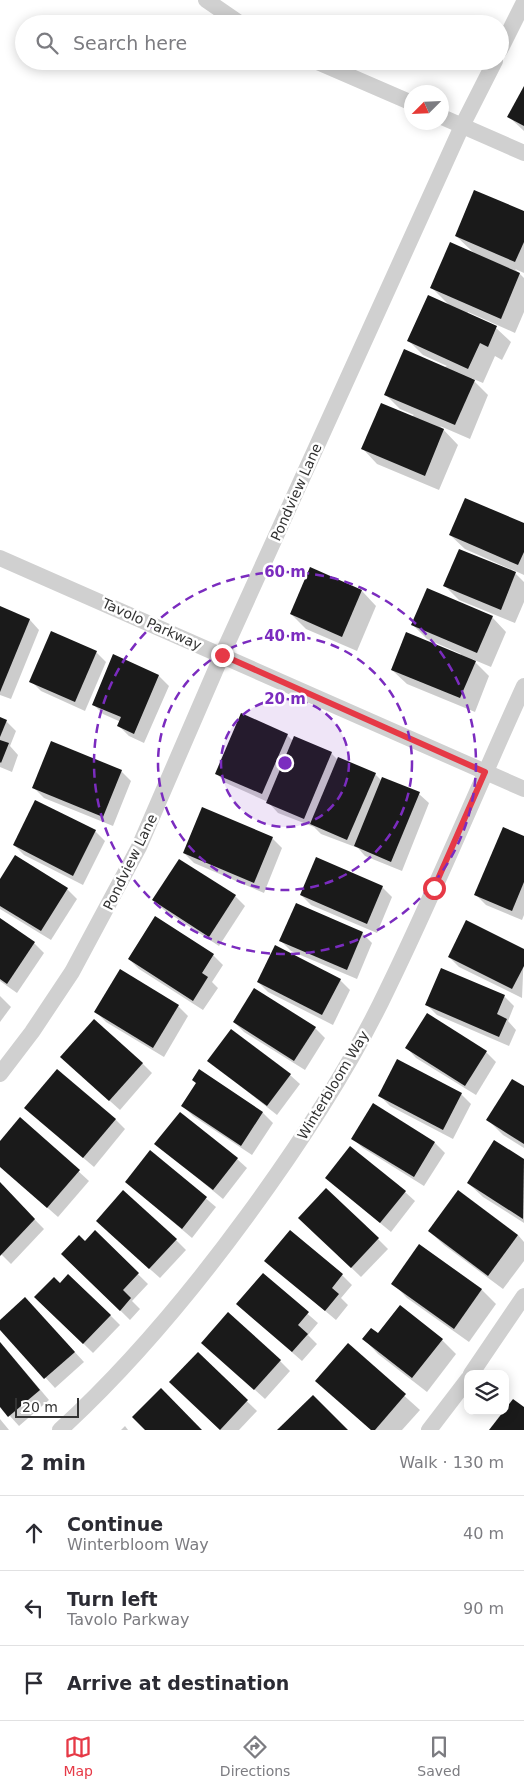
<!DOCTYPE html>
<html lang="en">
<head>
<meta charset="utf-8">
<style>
	body { margin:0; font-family:"DejaVu Sans",sans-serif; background:#f2f2f3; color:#2b2b33 }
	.controls { position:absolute; right:15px; bottom:15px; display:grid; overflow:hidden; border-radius:10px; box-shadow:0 2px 12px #0003 }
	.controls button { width:45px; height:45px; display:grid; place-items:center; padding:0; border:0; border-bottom:1px solid #e1e1e2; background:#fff; color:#2b2b33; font:25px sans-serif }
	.compass { position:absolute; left:404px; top:85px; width:45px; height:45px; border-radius:50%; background:#fff; box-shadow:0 2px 12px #0003; rotate:246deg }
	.scale { position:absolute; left:15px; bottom:12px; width:64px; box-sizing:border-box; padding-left:5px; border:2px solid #333; border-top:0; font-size:14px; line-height:18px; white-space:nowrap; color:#333; -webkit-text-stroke:4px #fff; paint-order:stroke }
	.stop { position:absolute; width:15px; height:15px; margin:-11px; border:4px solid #e63946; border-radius:50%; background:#fff }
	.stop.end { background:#e63946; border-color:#fff; box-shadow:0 1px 5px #0008 }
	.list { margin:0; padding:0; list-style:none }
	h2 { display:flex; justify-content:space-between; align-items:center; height:65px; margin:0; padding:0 20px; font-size:21px }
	h2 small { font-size:16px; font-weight:400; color:#7c7c81 }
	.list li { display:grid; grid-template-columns:32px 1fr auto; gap:15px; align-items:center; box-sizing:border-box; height:75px; padding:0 20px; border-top:1px solid #e1e1e2 }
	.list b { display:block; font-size:19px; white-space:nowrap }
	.list p { margin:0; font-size:16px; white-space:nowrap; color:#7c7c81 }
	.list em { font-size:16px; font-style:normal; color:#7c7c81 }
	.icon { flex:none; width:28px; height:28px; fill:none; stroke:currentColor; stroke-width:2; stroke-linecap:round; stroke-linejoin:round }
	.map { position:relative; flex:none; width:524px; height:1430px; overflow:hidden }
	.search { position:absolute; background:#fff; box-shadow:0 2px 12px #0003; left:15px; right:15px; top:15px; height:55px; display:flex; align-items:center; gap:12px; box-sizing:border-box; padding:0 18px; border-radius:28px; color:#7c7c81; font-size:19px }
	.sheet { height:290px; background:#fff }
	nav { display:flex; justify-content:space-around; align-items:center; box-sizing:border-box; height:70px; border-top:1px solid #e1e1e2; background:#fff; font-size:14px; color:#7c7c81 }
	nav a { display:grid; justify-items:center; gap:2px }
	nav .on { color:#e63946 }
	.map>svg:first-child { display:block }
	.shadow { fill:#0003 }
	.building { fill:#1a1a1a }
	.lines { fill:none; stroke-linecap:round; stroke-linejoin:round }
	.street { stroke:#d0d0d0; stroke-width:16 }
	.route { stroke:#e63946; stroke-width:6 }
	.ring { fill:none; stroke:#7b2cbf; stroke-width:2.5; stroke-dasharray:9 6 }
	.labels { text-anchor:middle; stroke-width:5; stroke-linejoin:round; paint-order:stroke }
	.street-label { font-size:14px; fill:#333; stroke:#fff }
	.centre { fill:#7b2cbf; stroke:#fff; stroke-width:2.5 }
	.ring-label { font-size:15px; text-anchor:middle; font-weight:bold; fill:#7b2cbf; stroke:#fff; stroke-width:5; stroke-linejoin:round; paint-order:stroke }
</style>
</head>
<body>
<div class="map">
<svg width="524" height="1430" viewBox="0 0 524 1430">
	<rect width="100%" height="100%" fill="#fff"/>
	<g class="shadow">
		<path d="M524,89V131L508,116Z"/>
		<path d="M524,213V273L515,269L524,278V312L515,333L468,312L467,314L496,328L511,342L502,360L495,356L483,383L471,378L488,395L470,439L440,426L458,445L439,490L377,464L363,449L414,415L400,409L386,395L447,366L423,355L409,341L450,306L432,288L475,254L456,236Z"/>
		<path d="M524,525V575L511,569L524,582V602L515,623L459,600L445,586L509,571L510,569L465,549L450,535Z"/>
		<path d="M311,569L362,591L376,606L357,651L306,629L291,614Z"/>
		<path d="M0,608L30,620L39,630L11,699L0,695Z"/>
		<path d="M492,617L506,632L491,667L472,659L489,676L475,712L407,684L392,670L460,656L461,654L427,639L413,625Z"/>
		<path d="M96,652L106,662L85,711L41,691L31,681Z"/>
		<path d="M114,656L159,676L169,686L144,743L129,736L119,726L121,722L103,714L93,704Z"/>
		<path d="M0,719L6,721L16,731L10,746L18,755L12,772L0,767Z"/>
		<path d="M287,735L293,741L331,753L338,760L375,774L382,781L419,794L429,803L402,871L365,856L358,848L321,834L314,827L278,813L268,802L226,783L216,773Z"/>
		<path d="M121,771L131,781L113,826L44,798L34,788Z"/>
		<path d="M95,831L105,841L83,885L24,855L14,845Z"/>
		<path d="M272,838L282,848L264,893L194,863L184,853Z"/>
		<path d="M524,838V915L522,920L486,905L476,895Z"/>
		<path d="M0,881L67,889L77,899L51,940L0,909Z"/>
		<path d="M382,887L392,897L377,933L311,905L301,895Z"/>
		<path d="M235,896L245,906L219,946L164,910L154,900Z"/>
		<path d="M0,920L34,943L44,953L17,993L0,981Z"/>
		<path d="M362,933L372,943L357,979L291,951L281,941Z"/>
		<path d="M524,951L522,998L459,967L449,957Z"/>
		<path d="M213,955L223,965L212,982L218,988L203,1010L139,969L129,959Z"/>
		<path d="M340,980L350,990L333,1025L268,992L258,982Z"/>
		<path d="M0,996L11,1007L0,1022Z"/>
		<path d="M504,996L514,1006L508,1021L516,1030L509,1046L437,1015L427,1005Z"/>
		<path d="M178,1006L188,1016L164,1057L106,1022L96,1012Z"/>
		<path d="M234,1022L315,1028L325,1038L305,1070L244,1032Z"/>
		<path d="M407,1048L486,1052L496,1062L476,1095L416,1058Z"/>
		<path d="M209,1061L290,1075L300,1084L277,1115Z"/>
		<path d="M142,1063L152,1073L120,1110L72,1067Z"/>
		<path d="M197,1084L263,1113L273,1123L252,1155L193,1116L183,1106Z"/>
		<path d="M524,1088V1148L503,1135L488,1120Z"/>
		<path d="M461,1094L471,1104L453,1139L390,1106L380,1096Z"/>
		<path d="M374,1105L435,1143L445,1153L424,1186L363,1148L353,1139Z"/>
		<path d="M25,1108L115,1119L125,1129L94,1167Z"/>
		<path d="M21,1119L89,1181L58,1217L0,1166V1142Z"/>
		<path d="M494,1142L524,1160V1223L483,1197L468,1183Z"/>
		<path d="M156,1144L237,1159L247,1168L223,1199Z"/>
		<path d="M151,1152L216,1207L192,1238L126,1182Z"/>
		<path d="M326,1178L405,1192L415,1201L391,1232Z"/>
		<path d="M0,1184L44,1229L11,1264L0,1253Z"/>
		<path d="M310,1228L378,1239L388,1249L361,1277Z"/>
		<path d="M107,1231L176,1240L186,1250L160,1278Z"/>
		<path d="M429,1231L518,1235L524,1242V1261L503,1289L444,1245Z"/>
		<path d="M95,1232L148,1284L132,1301L140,1309L130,1320L73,1264L85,1242Z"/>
		<path d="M420,1245L482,1290L496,1304L469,1342L407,1298L393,1283Z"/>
		<path d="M266,1261L342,1275L352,1285L341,1298L348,1305L336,1320Z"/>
		<path d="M263,1275L318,1323L308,1335L317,1344L302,1361L248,1314Z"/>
		<path d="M60,1285L110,1315L120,1325L93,1353L36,1297Z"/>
		<path d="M35,1309L84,1362L55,1388L0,1328V1322Z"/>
		<path d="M378,1335L442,1340L456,1354L427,1392L378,1354L364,1339Z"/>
		<path d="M0,1342L49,1400L19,1426L0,1405Z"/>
		<path d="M348,1345L420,1410L402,1430H371L317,1381Z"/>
		<path d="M213,1352L280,1361L290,1371L265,1399Z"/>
		<path d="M198,1354L257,1411L239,1430H220L171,1382Z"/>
		<path d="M0,1419L9,1430H0Z"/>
		<path d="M125,1426L128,1430H121Z"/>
	</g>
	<g class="building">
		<path d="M524,86V126L507,117Z"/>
		<path d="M474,190L524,211V242L515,262L455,236Z"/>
		<path d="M450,242L520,273L501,319L430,288Z"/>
		<path d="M428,295L497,326L488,347L480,343L468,369L407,341Z"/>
		<path d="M404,349L475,380L455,425L384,395Z"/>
		<path d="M381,403L444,429L425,476L361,449Z"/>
		<path d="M465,498L524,523V552L518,565L449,535Z"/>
		<path d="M459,549L516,572L501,610L443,586Z"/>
		<path d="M310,567L362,590L342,637L290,614Z"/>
		<path d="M427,588L493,616L477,653L411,625Z"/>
		<path d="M0,606L30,619L0,692Z"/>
		<path d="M51,631L97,651L75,702L29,682Z"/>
		<path d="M406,632L476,661L460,698L391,670Z"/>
		<path d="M113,654L159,675L134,734L117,726L121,717L92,705Z"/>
		<path d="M241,713L288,734L262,794L215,774Z"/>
		<path d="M0,717L7,720L0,737Z"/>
		<path d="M294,736L332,752L304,819L266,803Z"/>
		<path d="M0,740L9,743L1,763L0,762Z"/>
		<path d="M51,741L122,770L103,817L32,788Z"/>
		<path d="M338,757L376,773L347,840L310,824Z"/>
		<path d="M382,777L420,792L391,862L354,846Z"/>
		<path d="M35,800L96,830L73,876L13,845Z"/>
		<path d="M202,807L273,837L254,883L183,853Z"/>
		<path d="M503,827L524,836V882L512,911L474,895Z"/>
		<path d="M15,855L68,888L41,931L0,906V879Z"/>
		<path d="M316,857L383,886L367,924L300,895Z"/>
		<path d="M179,859L236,895L209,937L152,900Z"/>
		<path d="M296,903L363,932L347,970L279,941Z"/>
		<path d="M155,916L214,954L202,973L208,977L193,1001L128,959Z"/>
		<path d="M0,918L35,942L7,984L0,979Z"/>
		<path d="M466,920L524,949V966L512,989L448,957Z"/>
		<path d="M275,945L341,979L322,1015L257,982Z"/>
		<path d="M441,968L505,995L497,1014L507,1019L499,1037L425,1005Z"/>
		<path d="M120,969L179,1005L153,1048L94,1012Z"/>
		<path d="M254,988L316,1027L294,1061L233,1022Z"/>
		<path d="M427,1013L487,1051L465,1086L405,1048Z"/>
		<path d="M94,1019L143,1063L109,1101L60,1057Z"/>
		<path d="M231,1029L291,1074L267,1106L207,1061Z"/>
		<path d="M397,1059L462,1093L443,1130L378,1096Z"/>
		<path d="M57,1069L116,1119L83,1158L24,1108Z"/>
		<path d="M199,1069L263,1112L241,1146L181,1106L196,1083L192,1080Z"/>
		<path d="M512,1079L524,1086V1144L486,1120Z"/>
		<path d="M373,1103L435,1142L414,1177L351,1139Z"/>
		<path d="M180,1112L238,1158L213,1190L154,1144Z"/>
		<path d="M20,1117L80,1170L47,1208L0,1167V1141Z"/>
		<path d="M494,1140L524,1159L523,1219L467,1183Z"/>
		<path d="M350,1146L406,1191L380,1223L325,1178Z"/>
		<path d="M150,1150L207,1197L182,1229L125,1182Z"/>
		<path d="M0,1182L35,1219L0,1256Z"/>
		<path d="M326,1188L379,1238L351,1268L298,1218Z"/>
		<path d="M123,1190L177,1239L149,1269L96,1221Z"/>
		<path d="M458,1190L518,1235L488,1276L428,1231Z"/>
		<path d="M95,1230L139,1273L123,1290L131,1298L120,1311L61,1254L79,1235L85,1241Z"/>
		<path d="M290,1230L343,1274L332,1288L339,1294L325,1311L264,1261Z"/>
		<path d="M419,1244L482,1289L454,1329L391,1284Z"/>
		<path d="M263,1273L309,1312L298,1325L308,1334L292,1352L236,1304Z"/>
		<path d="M68,1274L111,1315L83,1344L34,1297L54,1277L60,1283Z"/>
		<path d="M25,1297L75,1352L44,1379L0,1330V1320Z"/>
		<path d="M400,1305L443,1339L412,1378L362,1339L371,1328L378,1333Z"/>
		<path d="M228,1312L281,1360L254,1390L201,1343Z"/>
		<path d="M0,1342L40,1390L8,1417L0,1407Z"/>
		<path d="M348,1343L406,1394L375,1430H371L315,1381Z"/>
		<path d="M198,1352L248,1400L220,1430L169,1382Z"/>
		<path d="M161,1388L202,1430H145L132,1417Z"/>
		<path d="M313,1395L348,1430H277Z"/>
		<path d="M513,1399L524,1407V1430H489Z"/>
	</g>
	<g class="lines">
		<g class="street">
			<path d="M206,0L241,24"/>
			<path d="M500,50L524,2"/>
			<path d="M315,61L412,103"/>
			<path d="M442,117L524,153"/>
			<path d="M0,558L524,789"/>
			<path d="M0,1074L32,1032L72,972L139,847L222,655L462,126L495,61"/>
			<path d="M471,1374L524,1296"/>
			<path d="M60,1430C131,1365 190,1294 247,1216C299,1145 349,1070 387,990C436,890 478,787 524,686"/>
			<path d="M429,1430L468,1379"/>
		</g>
	</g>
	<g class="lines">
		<path class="route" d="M222,655L485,772L434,888"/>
	</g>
	<circle cx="285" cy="763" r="64" fill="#7b2cbf" fill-opacity=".12"/>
	<g class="ring">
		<circle cx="285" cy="763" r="64"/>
		<circle cx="285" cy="763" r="127"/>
		<circle cx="285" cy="763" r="191"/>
	</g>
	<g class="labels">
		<g class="street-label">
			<text transform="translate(296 492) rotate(-66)" y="5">Pondview Lane</text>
			<text transform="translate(152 624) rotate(24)" y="5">Tavolo Parkway</text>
			<text transform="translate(130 862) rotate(-64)" y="5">Pondview Lane</text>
			<text transform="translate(333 1085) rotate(-59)" y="5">Winterbloom Way</text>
		</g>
	</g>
	<circle cx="285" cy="763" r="8" class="centre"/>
	<g class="ring-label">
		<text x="285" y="577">60 m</text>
		<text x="285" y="641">40 m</text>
		<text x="285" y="704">20 m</text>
	</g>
</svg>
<div class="controls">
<button><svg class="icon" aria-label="layers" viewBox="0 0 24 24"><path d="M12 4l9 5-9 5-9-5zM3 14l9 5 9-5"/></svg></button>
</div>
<svg class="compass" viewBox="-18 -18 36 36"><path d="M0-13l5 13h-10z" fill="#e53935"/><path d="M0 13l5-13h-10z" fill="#7c7c81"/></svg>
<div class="scale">20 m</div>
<div class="stop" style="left:434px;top:888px"></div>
<div class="stop end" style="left:222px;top:655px"></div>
<div class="search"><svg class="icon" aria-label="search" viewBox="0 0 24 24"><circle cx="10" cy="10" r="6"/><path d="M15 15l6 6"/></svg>Search here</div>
</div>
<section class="sheet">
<h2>2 min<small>Walk · 130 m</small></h2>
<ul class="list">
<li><svg class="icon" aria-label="ahead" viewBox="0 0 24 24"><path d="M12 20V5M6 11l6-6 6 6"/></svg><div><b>Continue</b><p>Winterbloom Way</p></div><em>40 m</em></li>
<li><svg class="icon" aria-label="left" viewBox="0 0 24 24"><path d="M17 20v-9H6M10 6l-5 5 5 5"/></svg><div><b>Turn left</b><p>Tavolo Parkway</p></div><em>90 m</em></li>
<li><svg class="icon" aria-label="arrive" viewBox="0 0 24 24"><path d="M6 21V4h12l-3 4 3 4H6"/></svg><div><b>Arrive at destination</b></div></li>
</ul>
</section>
<nav>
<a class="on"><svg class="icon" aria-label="map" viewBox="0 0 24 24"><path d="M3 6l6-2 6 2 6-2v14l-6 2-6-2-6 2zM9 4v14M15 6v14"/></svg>Map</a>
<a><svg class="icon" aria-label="directions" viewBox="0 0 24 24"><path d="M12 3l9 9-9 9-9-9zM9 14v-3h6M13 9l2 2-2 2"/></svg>Directions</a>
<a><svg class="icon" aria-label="saved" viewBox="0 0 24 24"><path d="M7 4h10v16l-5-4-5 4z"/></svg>Saved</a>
</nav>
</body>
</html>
